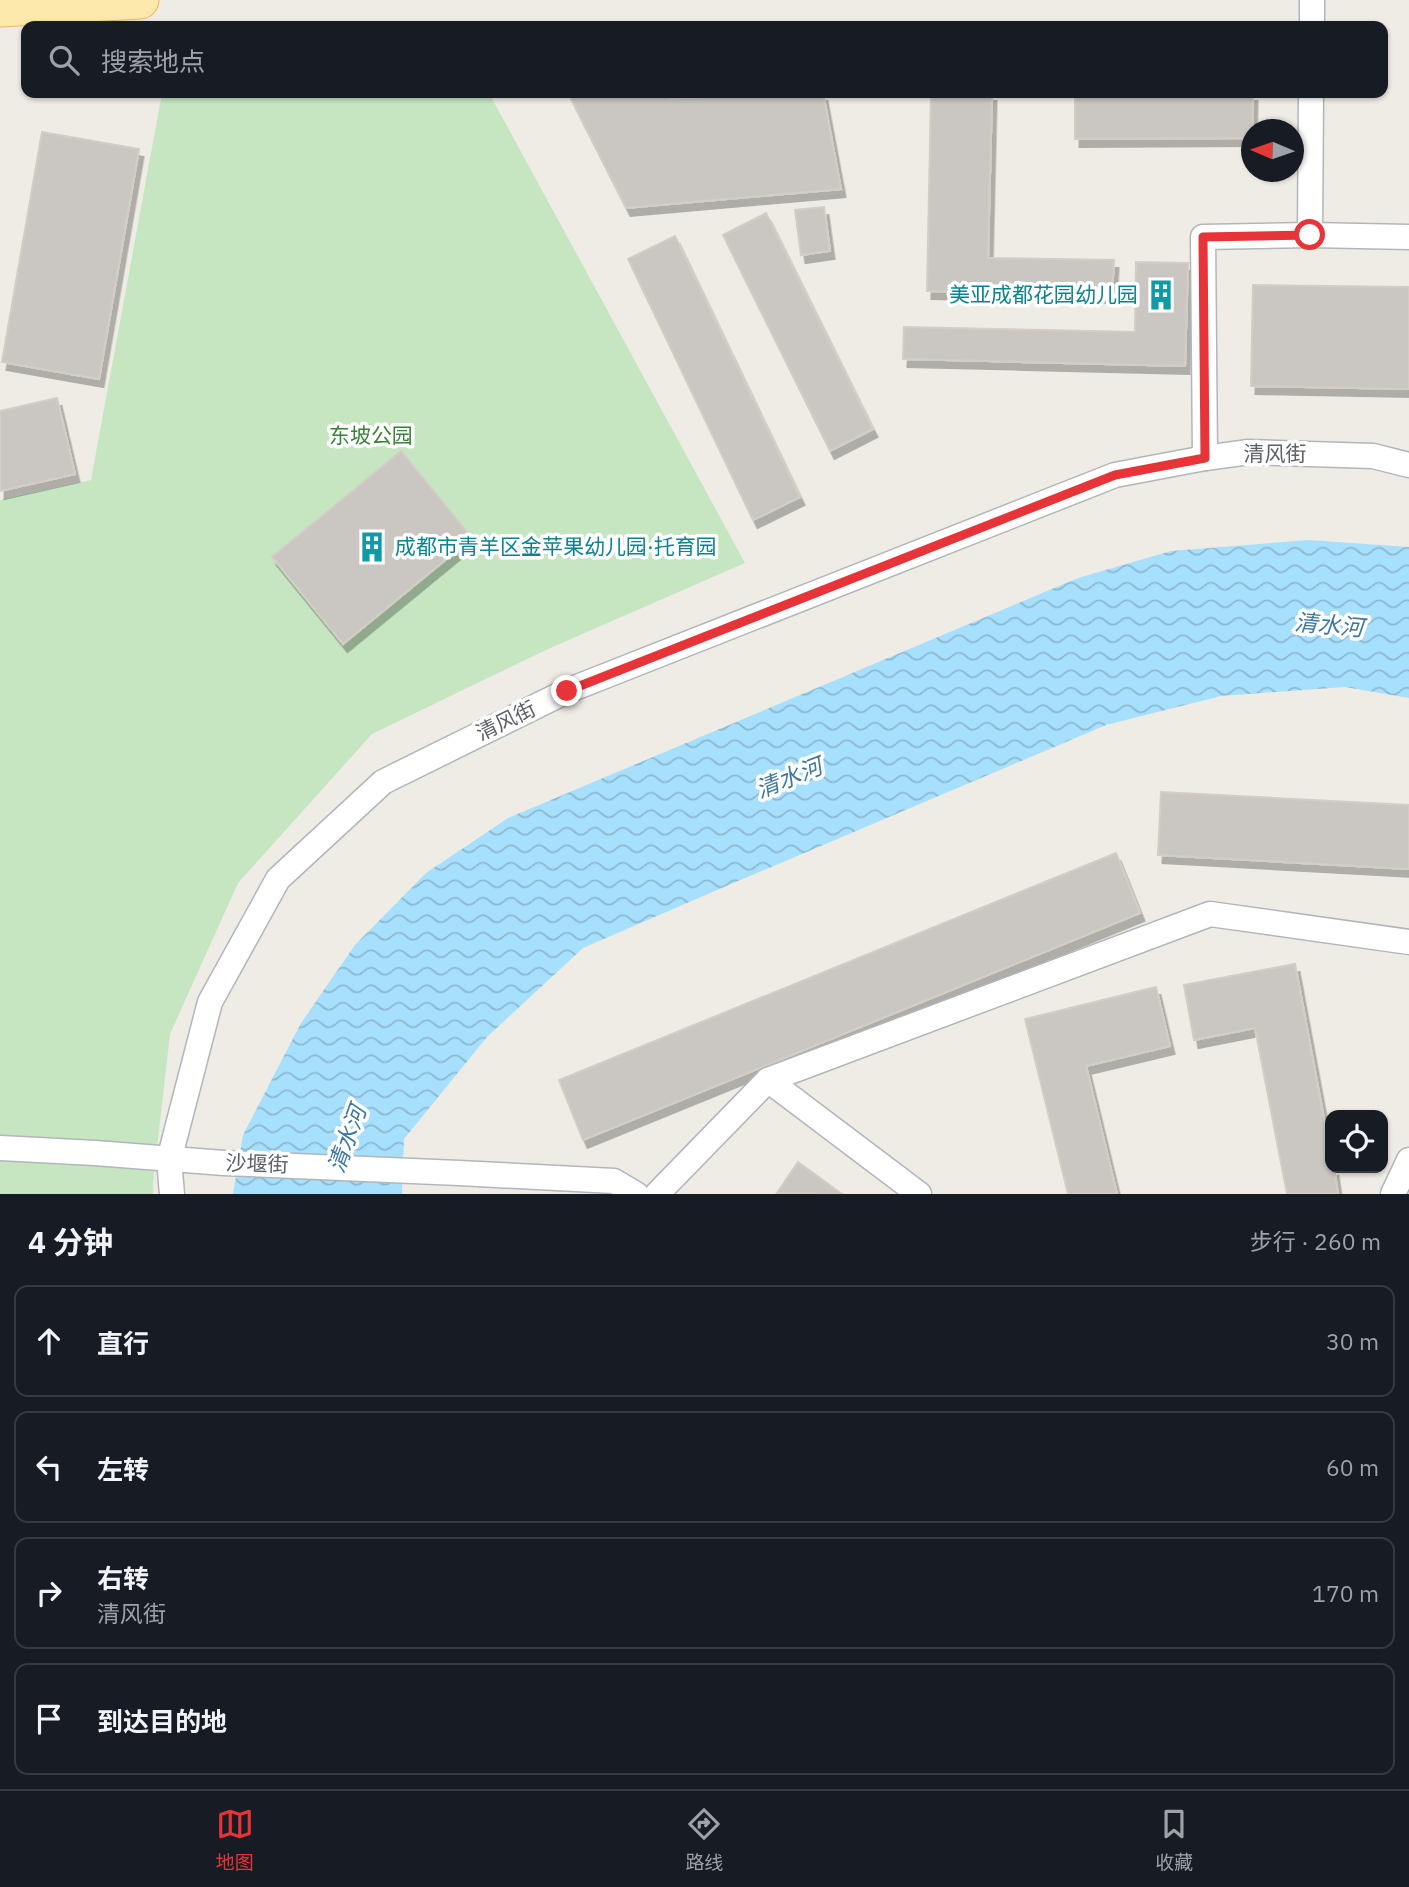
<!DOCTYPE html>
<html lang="zh">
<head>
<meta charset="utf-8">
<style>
	body { margin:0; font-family:"IBM Plex Sans","Noto Sans SC",sans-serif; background:#20242c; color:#f1f3f6 }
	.controls { position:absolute; right:21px; bottom:21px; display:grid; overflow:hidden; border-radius:14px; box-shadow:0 2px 5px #0004 }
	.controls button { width:63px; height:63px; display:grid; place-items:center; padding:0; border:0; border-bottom:2px solid #363941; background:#171b24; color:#f1f3f6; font:35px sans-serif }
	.compass { position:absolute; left:1241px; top:119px; width:63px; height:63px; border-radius:50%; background:#171b24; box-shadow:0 2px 5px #0004; rotate:272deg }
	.stop { position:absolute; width:21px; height:21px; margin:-16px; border:5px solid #e63438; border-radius:50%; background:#fff }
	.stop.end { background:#e63438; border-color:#fff; box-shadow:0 2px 7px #0008 }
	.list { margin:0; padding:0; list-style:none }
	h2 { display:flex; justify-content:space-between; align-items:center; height:91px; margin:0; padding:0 28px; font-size:30px }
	h2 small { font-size:23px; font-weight:400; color:#9ea1a6 }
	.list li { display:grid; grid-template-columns:46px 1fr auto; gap:21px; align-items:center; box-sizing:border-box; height:112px; margin:0 14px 14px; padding:0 14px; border:2px solid #363941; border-radius:14px }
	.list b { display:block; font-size:26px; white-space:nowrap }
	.list p { margin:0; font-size:23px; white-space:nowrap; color:#9ea1a6 }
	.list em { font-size:23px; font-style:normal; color:#9ea1a6 }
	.icon { flex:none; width:38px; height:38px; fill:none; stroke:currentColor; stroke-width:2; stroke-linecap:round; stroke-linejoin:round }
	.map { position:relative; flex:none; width:1409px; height:1194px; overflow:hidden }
	.search { position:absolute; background:#171b24; box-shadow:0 2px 5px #0004; left:21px; right:21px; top:21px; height:77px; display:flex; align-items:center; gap:18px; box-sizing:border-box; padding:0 24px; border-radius:14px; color:#9ea1a6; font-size:26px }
	.sheet { height:595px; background:#171b24 }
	nav { display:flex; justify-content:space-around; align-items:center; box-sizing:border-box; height:98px; border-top:2px solid #363941; background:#171b24; font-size:19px; color:#9ea1a6 }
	nav a { display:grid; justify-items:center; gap:4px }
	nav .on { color:#e63438 }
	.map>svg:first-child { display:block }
	.green { fill:#c6e6c2 }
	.water { fill:url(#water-waves) }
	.building { fill:#cac7c2; stroke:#d4cdc3; stroke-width:2; filter:url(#shadow) }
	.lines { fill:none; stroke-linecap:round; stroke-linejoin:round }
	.minor-casing { stroke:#b2b6ba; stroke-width:27 }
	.primary-casing { stroke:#efb85e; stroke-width:39 }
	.minor { stroke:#fff; stroke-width:24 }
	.primary { stroke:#fde8ac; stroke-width:37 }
	.route { stroke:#e63438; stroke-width:9 }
	.labels { text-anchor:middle; stroke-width:7; stroke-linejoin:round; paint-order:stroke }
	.culture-label { font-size:21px; fill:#0d838f; stroke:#fff; text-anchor:end }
	.park-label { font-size:21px; fill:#3a8336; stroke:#fff }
	.street-label { font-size:21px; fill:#5d6165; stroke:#fff }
	.water-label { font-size:23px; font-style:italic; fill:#3e779f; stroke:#fff }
</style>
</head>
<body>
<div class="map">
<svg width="1409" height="1194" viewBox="0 0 1409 1194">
	<defs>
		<pattern id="water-waves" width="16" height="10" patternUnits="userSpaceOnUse" patternTransform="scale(1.75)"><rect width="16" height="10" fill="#a7e0fd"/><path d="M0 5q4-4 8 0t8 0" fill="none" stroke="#8bb9d0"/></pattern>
		<filter id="shadow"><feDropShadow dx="4.5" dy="8" stdDeviation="0" flood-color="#0004"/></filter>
	</defs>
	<rect width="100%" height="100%" fill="#efece5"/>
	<path class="green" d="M162,93H489L745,563L548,649L372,734L238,883L170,1034L153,1183V1194H0V500L91,480Z"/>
	<path class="water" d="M1309,540L1409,547V698L1345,687L1221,696L1106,725L724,887L583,948L487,1037L404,1139L402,1194H233L243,1135L301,1023L355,945L426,873L508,818L1078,578L1171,551Z"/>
	<g class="building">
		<path d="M568,93H668L671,99L790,93H823L841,189L626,208Z"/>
		<path d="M931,93H992L988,258L1114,260L1112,295L927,291Z"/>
		<path d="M1075,93H1253L1252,138L1075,139Z"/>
		<path d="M42,132L139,149L99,379L2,362Z"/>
		<path d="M824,207L830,251L801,255L795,210Z"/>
		<path d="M766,213L873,429L830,451L723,235Z"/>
		<path d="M675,236L800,497L753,520L628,259Z"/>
		<path d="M1136,262L1188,263L1185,366L903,359L904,327L1135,332Z"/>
		<path d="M1253,285L1409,287V389L1251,386Z"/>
		<path d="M57,398L75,474L0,491V411Z"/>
		<path d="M401,451L472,538L343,644L272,557Z"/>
		<path d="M1161,792L1409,805V869L1158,855Z"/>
		<path d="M1116,853L1140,913L583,1140L559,1080Z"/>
		<path d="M1295,964L1330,1151V1168H1334L1338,1194H1287L1255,1028L1194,1040L1184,985Z"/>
		<path d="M1156,987L1170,1046L1086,1066L1117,1194H1068L1025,1019Z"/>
		<path d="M798,1162L842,1194L777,1193Z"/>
	</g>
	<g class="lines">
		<g class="minor-casing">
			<g id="minor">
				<path d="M1312,26V0"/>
				<path d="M1310,235L1311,93"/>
				<path d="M1205,458L1203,237L1310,235L1409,237"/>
				<path d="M768,1080L919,1194"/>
				<path d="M0,1148L95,1153L224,1163L459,1173L614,1181L636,1194"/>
				<path d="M172,1194L169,1160L210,1002L278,879L383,782L567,691L1115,475L1205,458L1249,452L1373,456L1409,465"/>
				<path d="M657,1194L768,1080L1210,914L1409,942"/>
				<path d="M1393,1194L1409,1160"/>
			</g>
		</g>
		<g class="primary-casing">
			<path id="primary" d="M0,8L140,0"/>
		</g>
		<use href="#minor" class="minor"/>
		<use href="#primary" class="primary"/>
	</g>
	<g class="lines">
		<path class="route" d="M567,691L1115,475L1205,458L1203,237L1310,235"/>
	</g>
	<defs>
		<g id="building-bare" transform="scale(2.415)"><path d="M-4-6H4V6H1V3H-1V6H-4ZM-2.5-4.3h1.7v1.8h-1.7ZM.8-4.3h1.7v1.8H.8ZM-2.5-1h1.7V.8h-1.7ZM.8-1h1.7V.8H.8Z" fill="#0f9aa8" stroke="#fff" stroke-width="2.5" paint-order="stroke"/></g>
	</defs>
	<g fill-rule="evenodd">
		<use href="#building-bare" x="1161" y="295"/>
		<use href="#building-bare" x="372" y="547"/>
	</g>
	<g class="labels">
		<g class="culture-label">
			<text x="1138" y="302">美亚成都花园幼儿园</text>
			<text x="395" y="554" text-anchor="start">成都市青羊区金苹果幼儿园·托育园</text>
		</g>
		<g class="park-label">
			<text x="371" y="443">东坡公园</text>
		</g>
		<g class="street-label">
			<text x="1275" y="461">清风街</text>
			<text transform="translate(506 721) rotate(-26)" y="7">清风街</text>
			<text transform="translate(257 1164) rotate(2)" y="7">沙堰街</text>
		</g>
		<g class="water-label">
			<text transform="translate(1329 625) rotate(5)" y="8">清水河</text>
			<text transform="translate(789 778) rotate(-22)" y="8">清水河</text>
			<text transform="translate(347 1139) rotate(-70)" y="8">清水河</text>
		</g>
	</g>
</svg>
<div class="controls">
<button><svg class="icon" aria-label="locate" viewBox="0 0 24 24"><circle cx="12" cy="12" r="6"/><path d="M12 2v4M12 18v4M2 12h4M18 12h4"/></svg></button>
</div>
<svg class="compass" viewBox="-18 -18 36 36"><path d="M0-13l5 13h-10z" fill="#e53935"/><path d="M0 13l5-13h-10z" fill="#9ea1a6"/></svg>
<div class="stop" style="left:1310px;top:235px"></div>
<div class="stop end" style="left:567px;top:691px"></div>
<div class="search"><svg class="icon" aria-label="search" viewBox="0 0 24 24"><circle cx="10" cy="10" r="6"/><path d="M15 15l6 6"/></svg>搜索地点</div>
</div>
<section class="sheet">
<h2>4 分钟<small>步行 · 260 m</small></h2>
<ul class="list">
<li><svg class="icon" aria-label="ahead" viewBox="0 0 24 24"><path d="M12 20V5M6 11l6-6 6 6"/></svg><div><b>直行</b></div><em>30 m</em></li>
<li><svg class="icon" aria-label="left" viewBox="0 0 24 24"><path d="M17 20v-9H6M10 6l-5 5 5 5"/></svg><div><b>左转</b></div><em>60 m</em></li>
<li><svg class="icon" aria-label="right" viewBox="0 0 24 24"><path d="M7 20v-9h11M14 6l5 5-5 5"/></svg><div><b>右转</b><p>清风街</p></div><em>170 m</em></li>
<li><svg class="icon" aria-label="arrive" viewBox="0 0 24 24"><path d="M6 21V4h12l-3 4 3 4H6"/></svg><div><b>到达目的地</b></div></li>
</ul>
</section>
<nav>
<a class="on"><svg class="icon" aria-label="map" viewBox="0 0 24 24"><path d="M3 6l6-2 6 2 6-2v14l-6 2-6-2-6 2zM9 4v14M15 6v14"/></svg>地图</a>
<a><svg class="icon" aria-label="directions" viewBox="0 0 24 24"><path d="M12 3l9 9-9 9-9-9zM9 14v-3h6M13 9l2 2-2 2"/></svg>路线</a>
<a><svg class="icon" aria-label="saved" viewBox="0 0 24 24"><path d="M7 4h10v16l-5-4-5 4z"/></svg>收藏</a>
</nav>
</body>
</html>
